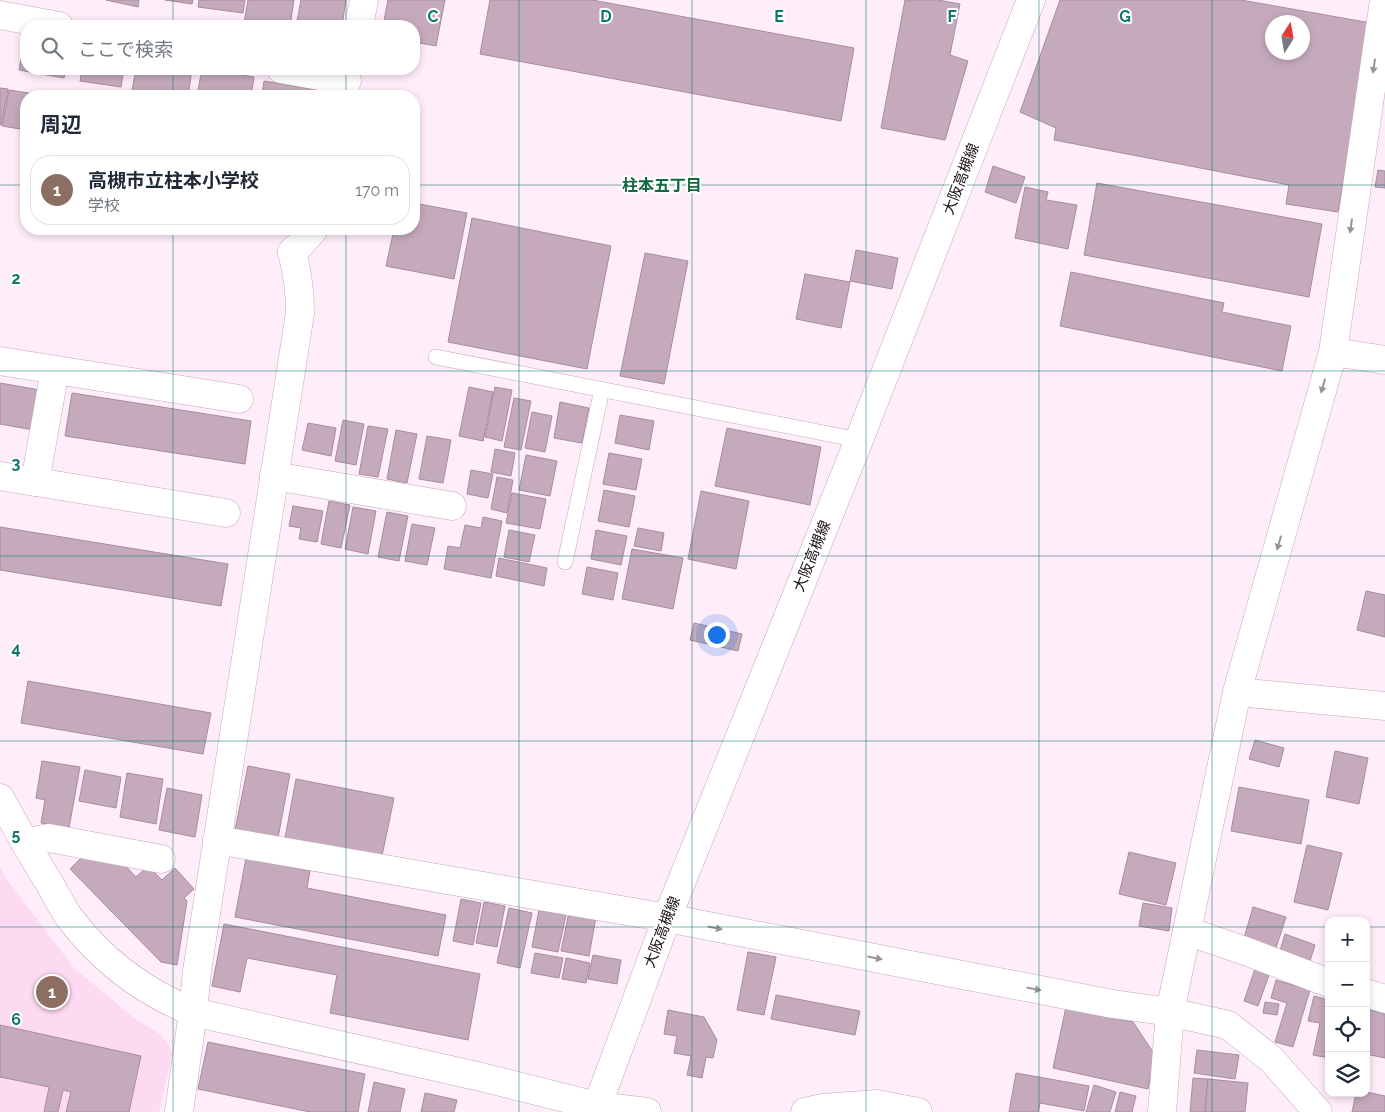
<!DOCTYPE html>
<html lang="ja">
<head>
<meta charset="utf-8">
<style>
	body { margin:0; font-family:Raleway,"Noto Sans JP",sans-serif; background:#f6f6f7; color:#1f2937 }
	.controls { position:absolute; right:15px; bottom:15px; display:grid; overflow:hidden; border-radius:10px; box-shadow:0 2px 8px #0003 }
	.controls button { width:45px; height:45px; display:grid; place-items:center; padding:0; border:0; border-bottom:1px solid #e0e1e3; background:#fff; color:#1f2937; font:25px sans-serif }
	.compass { position:absolute; left:1265px; top:15px; width:45px; height:45px; border-radius:50%; background:#fff; box-shadow:0 2px 8px #0003; rotate:11deg }
	.you { position:absolute; left:716px; top:634px; width:18px; height:18px; margin:-12px; border:4px solid #fff; border-radius:50%; background:#1a73e8; box-shadow:0 0 0 8px #1a73e833 }
	.badge { display:grid; place-items:center; width:32px; height:32px; border-radius:50%; background:#2563eb; color:#fff; font-size:16px; font-weight:700 }
	.pin { position:absolute; translate:-50% -50%; border:2px solid #fff; box-shadow:0 1px 5px #0006 }
	.list { margin:0; padding:0; list-style:none }
	h2 { display:flex; justify-content:space-between; align-items:center; height:65px; margin:0; padding:0 20px; font-size:21px }
	h2 small { font-size:16px; font-weight:400; color:#747a83 }
	.list li { display:grid; grid-template-columns:32px 1fr auto; gap:15px; align-items:center; box-sizing:border-box; height:70px; margin:0 10px 10px; padding:0 10px; border:1px solid #e0e1e3; border-radius:20px }
	.list b { display:block; font-size:19px; white-space:nowrap }
	.list p { margin:0; font-size:16px; white-space:nowrap; color:#747a83 }
	.list em { font-size:16px; font-style:normal; color:#747a83 }
	.icon { flex:none; width:28px; height:28px; fill:none; stroke:currentColor; stroke-width:2; stroke-linecap:round; stroke-linejoin:round }
	.map { position:relative; flex:none; width:1385px; height:1112px; overflow:hidden }
	.search { position:absolute; background:#fff; box-shadow:0 2px 8px #0003; left:20px; top:20px; width:400px; height:55px; display:flex; align-items:center; gap:12px; box-sizing:border-box; padding:0 18px; border-radius:20px; color:#747a83; font-size:19px }
	.panel { position:absolute; background:#fff; box-shadow:0 2px 8px #0003; left:20px; top:90px; width:400px; height:145px; border-radius:20px }
	.map>svg:first-child { display:block }
	.built { fill:#fedaf2 }
	.building { fill:#c5aabc; stroke:#a68c9e; fill-rule:evenodd }
	.lines { fill:none; stroke-linecap:round; stroke-linejoin:round }
	.lane-casing { stroke:#c4a8bb; stroke-width:16 }
	.street-casing { stroke:#c4a8bb; stroke-width:29 }
	.secondary-casing { stroke:#c4a8bb; stroke-width:29 }
	.primary-casing { stroke:#c4a8bb; stroke-width:29 }
	.lane { stroke:#fff; stroke-width:15 }
	.street { stroke:#fff; stroke-width:28 }
	.secondary { stroke:#fff; stroke-width:28 }
	.primary { stroke:#fff; stroke-width:28 }
	.oneway { fill:#999498 }
	.grid { fill:none; stroke:#0f766e; stroke-width:1; stroke-opacity:0.55 }
	.labels { text-anchor:middle; stroke-width:4; stroke-linejoin:round; paint-order:stroke }
	.street-label { font-size:15px; fill:#1c1219; stroke:#fff }
	.neighbourhood-label { font-size:16px; font-weight:bold; fill:#136841; stroke:#fff }
	.grid-label { font-size:16px; text-anchor:middle; font-weight:bold; fill:#0f766e; stroke:#fff; stroke-width:4; stroke-linejoin:round; paint-order:stroke }
</style>
</head>
<body>
<div class="map">
<svg width="1385" height="1112" viewBox="0 0 1385 1112">
	<rect width="100%" height="100%" fill="#ffedf9"/>
	<path class="built" d="M0,867L6,878L74,968L133,1017L161,1035L173,1051L159,1112H0Z"/>
	<g class="building">
		<path d="M106,0H139L138,7Z"/>
		<path d="M165,0H193L192,4Z"/>
		<path d="M199,0H245L243,13L198,7Z"/>
		<path d="M248,0H294L290,26H261L244,23Z"/>
		<path d="M301,0H346L342,26H296Z"/>
		<path d="M388,0H445L436,46L414,42V26H383Z"/>
		<path d="M490,0H592L854,48L841,121L480,54Z"/>
		<path d="M905,0H938L960,4L950,55L968,61L945,140L881,128Z"/>
		<path d="M1060,0H1241L1371,23L1338,212L1286,204L1289,185L1054,140L1056,128L1020,112ZM1272,22H1302V52H1272Z"/>
		<path d="M25,36H26V69H66L64,78L19,70Z"/>
		<path d="M82,69H124L121,87L80,81Z"/>
		<path d="M136,69H192L188,96H131Z"/>
		<path d="M202,69L254,77L251,96H197Z"/>
		<path d="M264,81L329,92L328,96H262Z"/>
		<path d="M0,88L8,89L1,125H0Z"/>
		<path d="M9,90L35,94L34,96H26V130L2,126Z"/>
		<path d="M993,166L1025,177L1016,203L985,192Z"/>
		<path d="M1378,170L1385,171V188L1375,187Z"/>
		<path d="M1097,183L1322,224L1309,297L1084,255Z"/>
		<path d="M1025,187L1048,192L1046,200L1077,205L1068,249L1015,238Z"/>
		<path d="M414,203L467,213L454,279L386,266L394,229H414Z"/>
		<path d="M472,218L611,246L587,369L448,342Z"/>
		<path d="M856,250L898,258L892,289L850,281Z"/>
		<path d="M645,253L688,261L664,384L620,376Z"/>
		<path d="M1071,272L1224,303L1222,312L1291,326L1282,371L1060,326Z"/>
		<path d="M805,274L850,282L841,328L796,319Z"/>
		<path d="M0,383L46,391L39,431L0,424Z"/>
		<path d="M469,387L493,392L483,441L459,436Z"/>
		<path d="M495,387L512,390L502,441L485,437Z"/>
		<path d="M72,393L251,421L245,464L65,436Z"/>
		<path d="M514,398L531,401L521,450L504,447Z"/>
		<path d="M560,402L589,408L582,443L554,438Z"/>
		<path d="M532,412L552,416L545,452L525,448Z"/>
		<path d="M620,415L654,421L649,450L615,443Z"/>
		<path d="M343,420L364,424L356,465L335,461Z"/>
		<path d="M308,423L336,428L331,456L302,450Z"/>
		<path d="M368,426L388,429L378,477L359,474Z"/>
		<path d="M727,428L821,447L810,505L715,486Z"/>
		<path d="M396,430L417,434L407,483L387,479Z"/>
		<path d="M427,436L451,440L443,483L419,479Z"/>
		<path d="M495,449L515,453L511,476L491,472Z"/>
		<path d="M609,453L642,459L636,490L603,484Z"/>
		<path d="M526,455L557,461L550,496L519,490Z"/>
		<path d="M471,470L493,474L488,498L467,494Z"/>
		<path d="M497,477L513,480L507,513L491,509Z"/>
		<path d="M604,490L635,496L629,527L598,521Z"/>
		<path d="M701,491L749,501L736,569L688,559Z"/>
		<path d="M512,493L546,499L540,529L506,523Z"/>
		<path d="M329,501L350,505L341,548L321,544Z"/>
		<path d="M293,506L323,511L317,542L299,539L301,528L289,526Z"/>
		<path d="M353,507L376,511L368,554L345,549Z"/>
		<path d="M387,512L408,516L399,561L378,557Z"/>
		<path d="M483,517L502,521L491,578L444,569L448,546L460,548L465,525L481,528Z"/>
		<path d="M412,524L435,528L427,565L405,561Z"/>
		<path d="M0,527L228,564L221,606L0,570Z"/>
		<path d="M638,528L664,533L661,551L634,546Z"/>
		<path d="M509,530L535,535L529,562L504,557Z"/>
		<path d="M596,530L627,536L621,565L591,559Z"/>
		<path d="M632,549L683,558L673,609L622,599Z"/>
		<path d="M499,558L547,568L544,586L496,576Z"/>
		<path d="M587,567L618,573L613,600L582,594Z"/>
		<path d="M1366,591L1385,595V637L1357,630Z"/>
		<path d="M694,623L742,634L738,651L690,640Z"/>
		<path d="M28,681L211,713L203,754L21,723Z"/>
		<path d="M1255,740L1284,748L1279,767L1249,759Z"/>
		<path d="M1335,751L1368,758L1359,804L1326,797Z"/>
		<path d="M42,761L80,767L69,828L41,823L45,800L36,798Z"/>
		<path d="M248,766L290,774L278,838L235,830Z"/>
		<path d="M85,770L121,777L116,808L79,801Z"/>
		<path d="M127,773L163,779L156,824L120,817Z"/>
		<path d="M296,779L394,798L382,856L285,838Z"/>
		<path d="M1239,787L1309,800L1301,844L1231,831Z"/>
		<path d="M167,788L202,795L195,837L159,830Z"/>
		<path d="M1307,845L1342,853L1328,910L1294,902Z"/>
		<path d="M1129,852L1176,863L1166,905L1119,894Z"/>
		<path d="M83,856L119,859L136,877L148,866L162,880L175,868L194,889L184,898L187,901L177,965L161,962L70,869Z"/>
		<path d="M246,858L310,871L307,888L446,915L438,956L235,917Z"/>
		<path d="M461,899L481,903L473,945L453,941Z"/>
		<path d="M484,902L505,906L497,947L476,943Z"/>
		<path d="M1143,903L1172,908L1169,931L1139,926Z"/>
		<path d="M1253,907L1286,917L1276,948L1244,938Z"/>
		<path d="M509,908L532,913L520,968L497,963Z"/>
		<path d="M539,910L566,915L558,952L532,947Z"/>
		<path d="M569,912L596,917L589,956L561,951Z"/>
		<path d="M224,924L480,974L468,1040L330,1013L337,975L247,958L240,992L212,986Z"/>
		<path d="M1285,934L1315,945L1309,964L1279,954Z"/>
		<path d="M748,952L776,957L764,1015L737,1010Z"/>
		<path d="M535,953L563,958L559,978L531,973Z"/>
		<path d="M593,955L621,960L617,984L588,979Z"/>
		<path d="M566,958L590,963L586,983L562,979Z"/>
		<path d="M1255,969L1269,975L1258,1006L1244,1001Z"/>
		<path d="M1276,980L1310,990L1293,1047L1275,1042L1287,1003L1271,998Z"/>
		<path d="M776,995L860,1011L855,1035L771,1019Z"/>
		<path d="M1314,996L1329,1000V1058L1313,1055L1320,1023L1308,1021Z"/>
		<path d="M1265,1002L1279,1004L1277,1015L1263,1013Z"/>
		<path d="M1066,1007L1133,1022L1155,1055L1148,1089L1053,1068Z"/>
		<path d="M668,1010L704,1017L717,1040L713,1058L706,1057L702,1078L687,1075L691,1056L674,1053L677,1036L664,1034Z"/>
		<path d="M1370,1010L1385,1014V1058L1366,1054V1026Z"/>
		<path d="M0,1025L141,1056L129,1112H66L71,1092L63,1090L58,1112H44L49,1087L0,1077Z"/>
		<path d="M208,1042L365,1074L358,1112H310L198,1089Z"/>
		<path d="M1197,1050L1239,1055L1235,1079L1194,1073Z"/>
		<path d="M1016,1073L1089,1086L1084,1111L1040,1103L1038,1112H1009Z"/>
		<path d="M1193,1078L1208,1079L1205,1112H1190Z"/>
		<path d="M1208,1079L1248,1083L1245,1112H1205Z"/>
		<path d="M374,1082L405,1089L400,1112H368Z"/>
		<path d="M1094,1085L1116,1092L1110,1112H1086Z"/>
		<path d="M1120,1092L1136,1096L1132,1112H1115Z"/>
		<path d="M1366,1092L1385,1096V1112H1352L1356,1093H1366Z"/>
		<path d="M425,1093L457,1100L454,1112H421Z"/>
	</g>
	<g class="lines">
		<g class="lane-casing">
			<g id="lane">
				<path d="M436,357L859,440"/>
				<path d="M565,562L602,389"/>
			</g>
		</g>
		<g class="street-casing">
			<g id="street">
				<path d="M0,15L59,26"/>
				<path d="M359,26L364,0"/>
				<path d="M281,69L347,81"/>
				<path d="M1333,352L1385,360"/>
				<path d="M0,361L239,399"/>
				<path d="M0,476L226,513"/>
				<path d="M274,476L452,506"/>
				<path d="M35,482L55,370"/>
				<path d="M1237,692L1333,352L1384,0"/>
				<path d="M217,840L667,918L1113,1004L1170,1012L1228,1025L1271,1059L1318,1112"/>
				<path d="M25,843L49,838L161,859"/>
				<path d="M1187,931L1248,952L1329,983"/>
				<path d="M1366,993L1385,999"/>
				<path d="M597,1106L647,1112"/>
				<path d="M179,1112L193,1012L197,971L300,313C300,291 298,274 292,252L299,246L314,229"/>
				<path d="M805,1112L823,1108L877,1104L918,1112"/>
				<path d="M1162,1112L1170,1012L1237,692L1385,706"/>
			</g>
		</g>
		<g class="secondary-casing">
			<path id="secondary" d="M0,798C16,827 32,856 50,884C56,895 62,907 69,917C101,960 144,992 193,1012L481,1077L597,1106"/>
		</g>
		<g class="primary-casing">
			<path id="primary" d="M595,1112L667,918L859,440L1031,0"/>
		</g>
		<use href="#lane" class="lane"/>
		<use href="#street" class="street"/>
		<use href="#secondary" class="secondary"/>
		<use href="#primary" class="primary"/>
	</g>
	<defs><path id="oneway-solid" d="M-6-.8H1V-3.2L6.5 0L1 3.2V.8H-6Z" transform="scale(1.25)"/></defs>
	<g class="oneway">
		<use href="#oneway-solid" transform="translate(1374 66) rotate(98)"/>
		<use href="#oneway-solid" transform="translate(1351 226) rotate(98)"/>
		<use href="#oneway-solid" transform="translate(1323 386) rotate(106)"/>
		<use href="#oneway-solid" transform="translate(1279 543) rotate(106)"/>
		<use href="#oneway-solid" transform="translate(715 928) rotate(11)"/>
		<use href="#oneway-solid" transform="translate(875 958) rotate(11)"/>
		<use href="#oneway-solid" transform="translate(1034 989) rotate(11)"/>
	</g>
	<path class="grid" d="M173,0V26M346,0V26M519,0V1112M692,0V1112M866,0V1112M1039,0V1112M1212,0V1112M173,69V96M346,69V96M0,185H26M414,185H1385M173,229V1112M346,229V1112M0,371H1385M0,556H1385M0,741H1385M0,927H1329M1366,927H1385"/>
	<g class="labels">
		<g class="street-label">
			<text transform="translate(961 179) rotate(-69)" y="5">大阪高槻線</text>
			<text transform="translate(812 556) rotate(-68)" y="5">大阪高槻線</text>
			<text transform="translate(662 932) rotate(-69)" y="5">大阪高槻線</text>
		</g>
		<g class="neighbourhood-label">
			<text x="662" y="191">柱本五丁目</text>
		</g>
	</g>
	<g class="grid-label">
		<text x="433" y="22">C</text>
		<text x="606" y="22">D</text>
		<text x="779" y="22">E</text>
		<text x="952" y="22">F</text>
		<text x="1125" y="22">G</text>
		<text x="16" y="284">2</text>
		<text x="16" y="469">3</text>
		<text x="16" y="654">4</text>
		<text x="16" y="840">5</text>
		<text x="16" y="1025">6</text>
	</g>
</svg>
<div class="controls">
<button>+</button>
<button>−</button>
<button><svg class="icon" aria-label="locate" viewBox="0 0 24 24"><circle cx="12" cy="12" r="6"/><path d="M12 2v4M12 18v4M2 12h4M18 12h4"/></svg></button>
<button><svg class="icon" aria-label="layers" viewBox="0 0 24 24"><path d="M12 4l9 5-9 5-9-5zM3 14l9 5 9-5"/></svg></button>
</div>
<svg class="compass" viewBox="-18 -18 36 36"><path d="M0-13l5 13h-10z" fill="#e53935"/><path d="M0 13l5-13h-10z" fill="#747a83"/></svg>
<div class="you"></div>
<div class="pin badge" style="left:52px;top:992px;background:#8d6e63">1</div>
<div class="search"><svg class="icon" aria-label="search" viewBox="0 0 24 24"><circle cx="10" cy="10" r="6"/><path d="M15 15l6 6"/></svg>ここで検索</div>
<section class="panel">
<h2>周辺<small></small></h2>
<ul class="list">
<li><span class="badge" style="background:#8d6e63">1</span><div><b>高槻市立柱本小学校</b><p>学校</p></div><em>170 m</em></li>
</ul>
</section>
</div>
</body>
</html>
